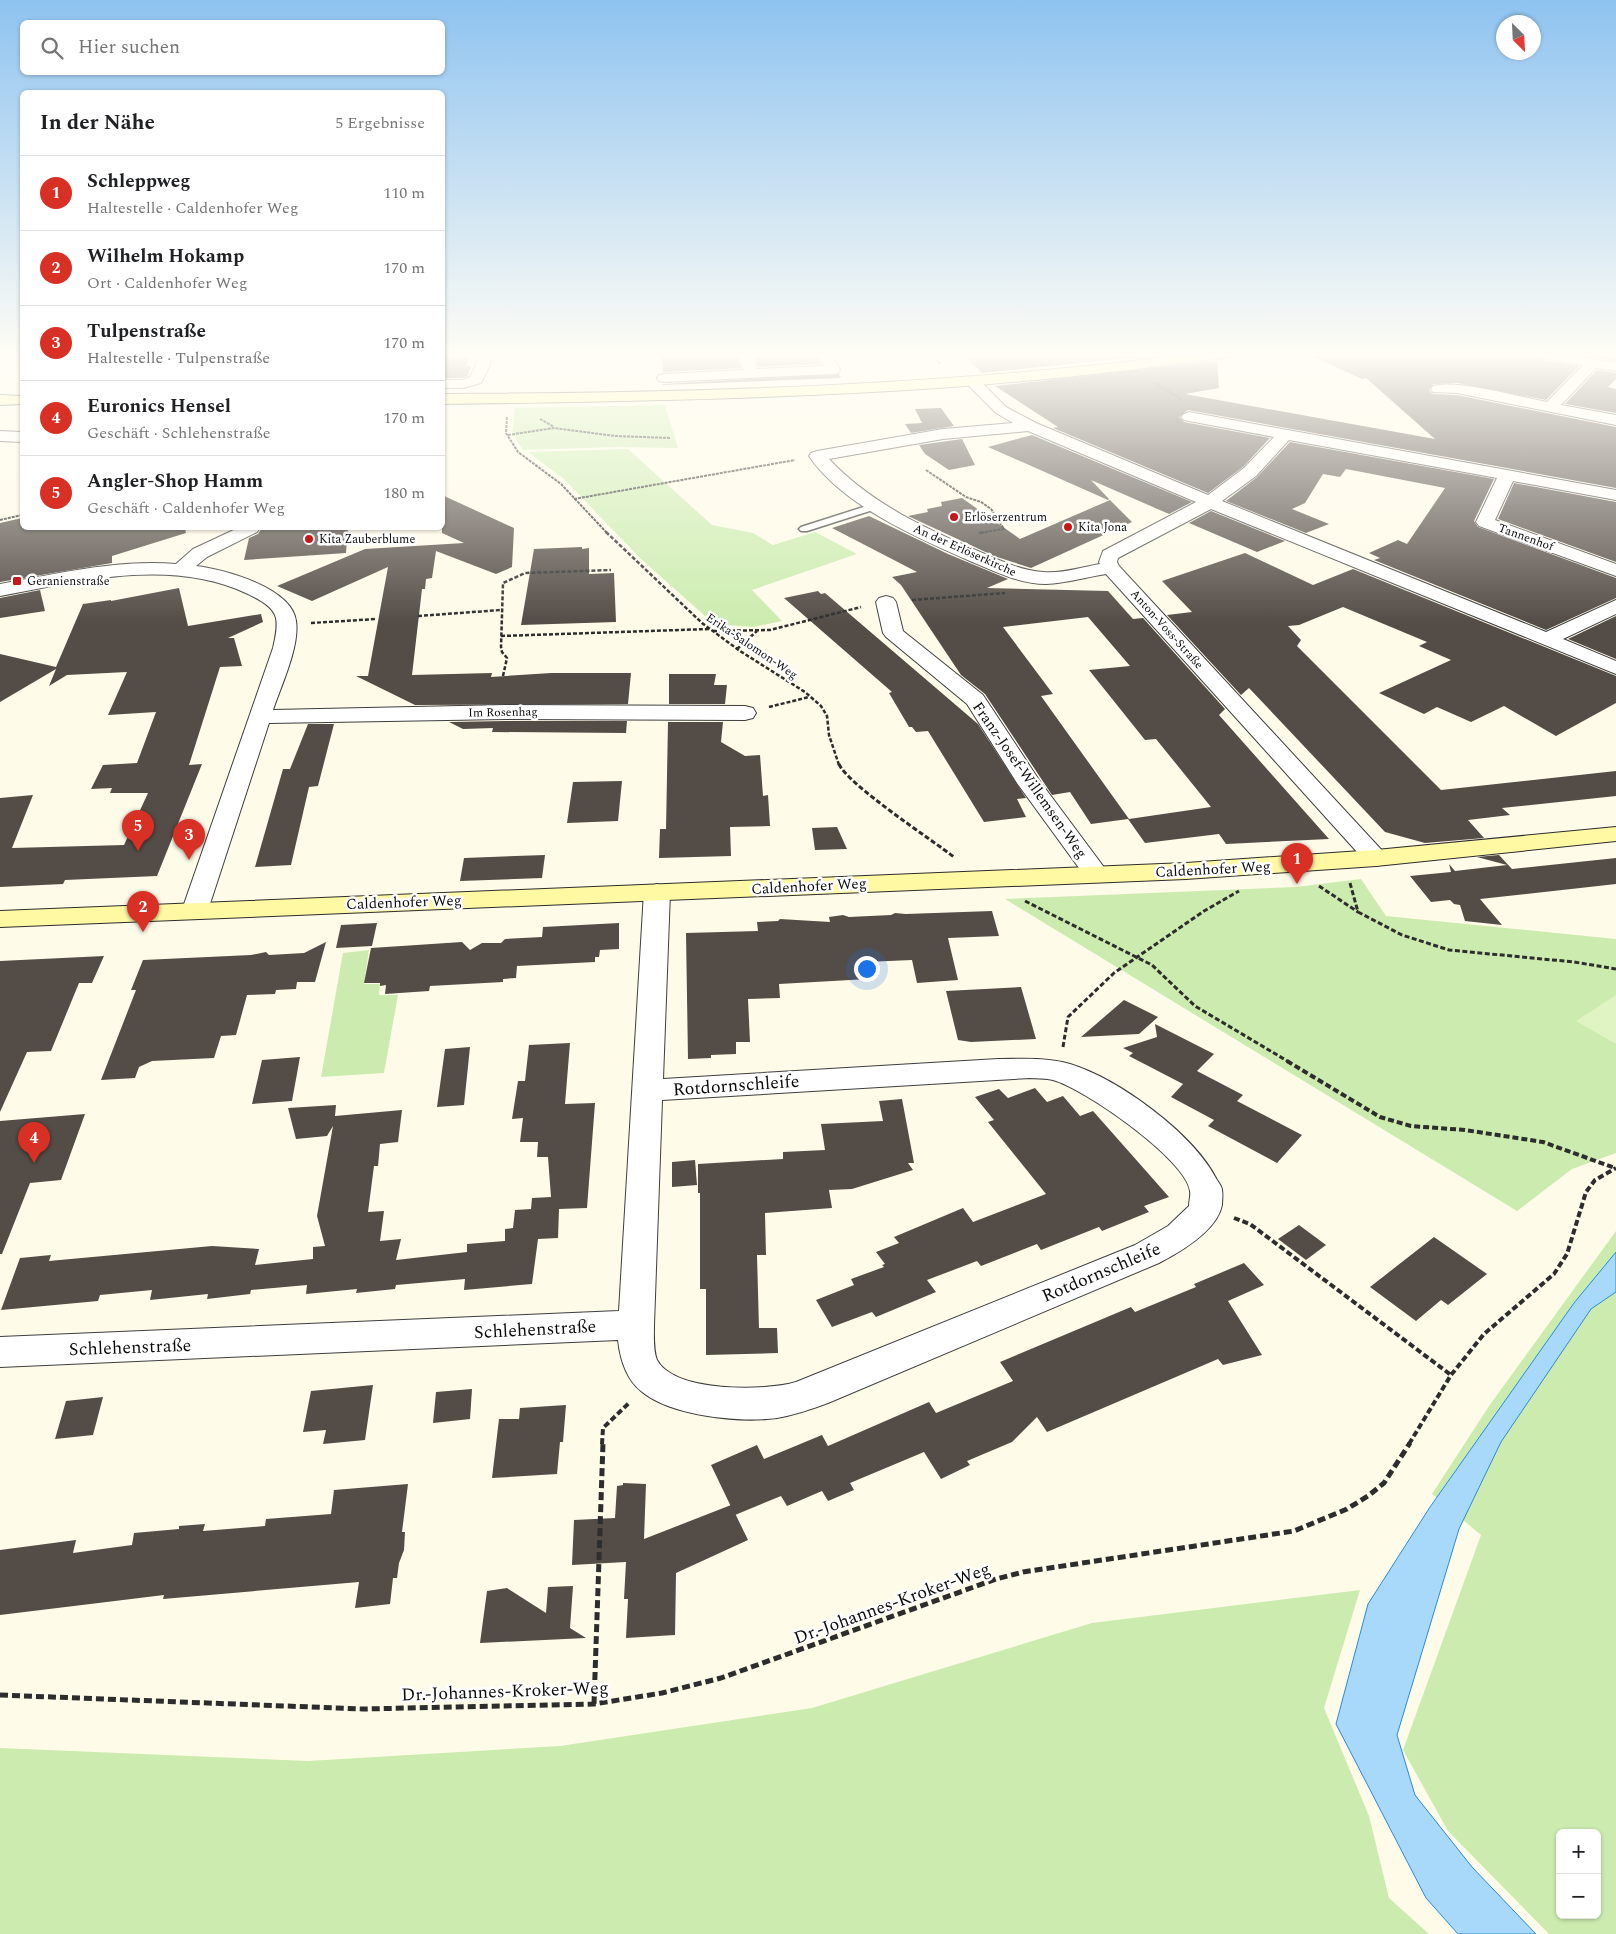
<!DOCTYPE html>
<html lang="de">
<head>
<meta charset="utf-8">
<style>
	body { margin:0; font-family:Spectral,serif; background:#f2f2f2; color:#202124 }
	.controls { position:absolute; right:15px; bottom:15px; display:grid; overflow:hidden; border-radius:8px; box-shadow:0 1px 4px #0004 }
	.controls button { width:45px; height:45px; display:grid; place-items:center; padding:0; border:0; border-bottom:1px solid #e0e0e0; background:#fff; color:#202124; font:25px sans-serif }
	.compass { position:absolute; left:1496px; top:15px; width:45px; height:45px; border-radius:50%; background:#fff; box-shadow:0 1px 4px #0004; rotate:156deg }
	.you { position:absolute; left:866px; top:968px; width:18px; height:18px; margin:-12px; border:4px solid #fff; border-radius:50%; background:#1a73e8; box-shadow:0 0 0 8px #1a73e833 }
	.badge { display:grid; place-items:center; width:32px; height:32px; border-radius:50%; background:#d93025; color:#fff; font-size:16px; font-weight:700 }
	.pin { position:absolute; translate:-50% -41px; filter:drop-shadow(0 1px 2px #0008) }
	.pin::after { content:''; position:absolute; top:26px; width:18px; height:15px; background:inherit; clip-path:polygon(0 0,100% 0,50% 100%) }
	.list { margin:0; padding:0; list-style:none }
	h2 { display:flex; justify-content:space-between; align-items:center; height:65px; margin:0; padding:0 20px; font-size:21px }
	h2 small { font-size:16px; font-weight:400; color:#757577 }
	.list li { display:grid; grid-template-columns:32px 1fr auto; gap:15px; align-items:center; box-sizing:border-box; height:75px; padding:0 20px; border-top:1px solid #e0e0e0 }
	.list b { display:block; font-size:19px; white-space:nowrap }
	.list p { margin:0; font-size:16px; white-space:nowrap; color:#757577 }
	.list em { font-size:16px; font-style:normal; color:#757577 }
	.icon { flex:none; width:28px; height:28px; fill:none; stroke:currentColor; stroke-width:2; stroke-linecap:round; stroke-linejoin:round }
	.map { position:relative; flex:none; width:1616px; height:1934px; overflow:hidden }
	.search { position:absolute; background:#fff; box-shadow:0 1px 4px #0004; left:20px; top:20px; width:425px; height:55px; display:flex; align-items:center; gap:12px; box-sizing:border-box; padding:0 18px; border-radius:8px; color:#757577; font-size:19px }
	.panel { position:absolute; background:#fff; box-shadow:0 1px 4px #0004; left:20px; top:90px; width:425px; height:440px; border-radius:8px }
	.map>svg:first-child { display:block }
	.green { fill:#ccecaf; fill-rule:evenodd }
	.pitch { fill:#e0f3c2 }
	.water { fill:#a8d9fb; stroke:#298bd9 }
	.building { fill:#544c46; fill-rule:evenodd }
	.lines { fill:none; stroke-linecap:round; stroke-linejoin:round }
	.lane-casing { stroke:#3e3e3e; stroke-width:3 }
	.street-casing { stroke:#3e3e3e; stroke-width:2 }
	.secondary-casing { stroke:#2d2d2d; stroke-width:2 }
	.path-far4 { stroke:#2d2d2d; stroke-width:2; stroke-dasharray:3 1; stroke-linecap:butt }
	.path-far3 { stroke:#2d2d2d; stroke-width:2.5; stroke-dasharray:4 2; stroke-linecap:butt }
	.path-far2 { stroke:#2d2d2d; stroke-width:3; stroke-dasharray:5 2.5; stroke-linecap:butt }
	.path-far1 { stroke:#2d2d2d; stroke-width:4; stroke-dasharray:6 3; stroke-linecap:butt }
	.path { stroke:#2d2d2d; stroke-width:5; stroke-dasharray:8 4; stroke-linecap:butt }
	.lane { fill:#fff; fill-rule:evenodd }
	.street { fill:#fff; fill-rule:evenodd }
	.secondary { fill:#fff9a4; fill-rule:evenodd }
	.poi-dot { fill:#c61819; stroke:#fff; stroke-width:2 }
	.labels { text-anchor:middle; stroke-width:5; stroke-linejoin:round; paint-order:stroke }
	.far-poi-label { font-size:12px; fill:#0b0b0b; stroke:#fff; text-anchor:start }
	.far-street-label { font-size:12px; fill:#0b0b0b; stroke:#fff }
	.street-label { font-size:15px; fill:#0b0b0b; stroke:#fff }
	.near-street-label { font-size:18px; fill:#0b0b0b; stroke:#fff }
</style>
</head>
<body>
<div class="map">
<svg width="1616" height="1934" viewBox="0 0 1616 1934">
	<rect width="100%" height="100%" fill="#fffbe9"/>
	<g class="green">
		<path d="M665,405L678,448L617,447L523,450L512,433L515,408Z"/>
		<path d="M628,449L712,525L753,533L773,545L815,532L857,554L752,590L782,621L753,627L714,624L640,558L564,479L528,452Z"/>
		<path d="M1361,879L1386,916L1616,939V1153L1572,1169L1517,1211L1005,899L1296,887Z"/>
		<path d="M369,950L364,984H380L379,995H398L384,1073L321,1077L343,953Z"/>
		<path d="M1616,1231V1934H1549L1448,1831L1403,1750L1481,1535L1432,1494L1489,1406ZM1560,1833H1597V1915H1560Z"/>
		<path d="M1360,1590L1324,1708L1369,1816L1389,1898L1429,1934H0V1748L308,1761L560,1746L812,1708L1092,1623Z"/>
	</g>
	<path class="pitch" d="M1616,995V1044L1576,1021Z"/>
	<path class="water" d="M1616,1252V1292L1591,1309L1501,1442L1459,1529L1397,1735L1415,1795L1472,1867L1536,1934H1458L1426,1898L1336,1724L1368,1604L1430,1507L1574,1303Z"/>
	<g class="building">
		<path d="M446,352H470L467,366H471L468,376L462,378H442V358H445Z"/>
		<path d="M672,352H736L741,368L663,372L661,353Z"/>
		<path d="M754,352H815L821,364L758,367Z"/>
		<path d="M960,352H1190L982,373Z"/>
		<path d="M1303,352H1521L1530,358L1579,366L1546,400L1458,383L1433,384L1429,390L1433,394L1457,395L1616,427V488L1188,410L1179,417L1184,422L1270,438L1243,467L1208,493L1053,428L1058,427L995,386L1217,361L1219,388L1185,394L1435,439L1366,378L1362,379Z"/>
		<path d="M1565,352H1616V361Z"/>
		<path d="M1597,370L1616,373V379L1608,387L1616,389V413L1565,404Z"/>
		<path d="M839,374L841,378L663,385V384Z"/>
		<path d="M941,408L954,426L911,433L905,424L922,423L915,409Z"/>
		<path d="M1032,435L1192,502L1169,514L1091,480L1109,499L1108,500L988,447Z"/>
		<path d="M962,439L975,465L949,470L925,454L919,445Z"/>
		<path d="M1290,442L1494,479L1474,521L1478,527L1616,578V598L1546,630L1374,560L1380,558L1369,553L1398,540L1407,544L1445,488L1346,469L1340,477L1323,474L1305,503L1292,509L1329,524L1306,533L1226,501L1257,477Z"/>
		<path d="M1514,483L1616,502V562L1498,519Z"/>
		<path d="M442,495L514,528L512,567L496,574L436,551L432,578L426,579L425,589H422L412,675L492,673L491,677L551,673H631L628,704L415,705L356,676H368L388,567L312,601L277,586L365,549L464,543L442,533Z"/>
		<path d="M962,498L1020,539L1110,500L1132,522L1031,568L994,556L908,516L928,512L927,509L942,506L941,502Z"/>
		<path d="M1211,511L1285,541L1257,552L1189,523Z"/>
		<path d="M869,516L948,554L1008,579L987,588L1108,591L1133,619L1143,618L1225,709L1219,715L1329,839L1226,844L1219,834L1145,843L1128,819L1091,824L1070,792L1052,795L985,694L961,675L901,585L892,577L917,572L832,528ZM1088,617L1130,666L1089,670L1145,740L1156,739L1211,807L1129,819L1041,696L1053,694L1003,627Z"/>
		<path d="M22,518V528H185L186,533L112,556V563L0,582V523Z"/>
		<path d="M262,528H348L346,553L244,560L249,538L258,534Z"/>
		<path d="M582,547V549L589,548V574L614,573L616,622L521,625L534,549Z"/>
		<path d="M1245,553L1313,585L1353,569L1616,676V703L1556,736L1504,706L1471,722L1437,707L1424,714L1379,693L1451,660L1419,646L1427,642L1343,607L1299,625L1288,626L1301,640L1297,646L1441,790L1616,771V796L1502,808L1510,815L1468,820L1484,838L1425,843L1385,832L1249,688L1241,695L1167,615L1192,612L1162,581Z"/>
		<path d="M179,588L188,626L261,614L263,622L228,638H234L242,666L220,667L189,765L202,764L157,876L65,880L63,884L0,887V798L33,795L12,848L124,845L148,793H110L112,788L91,789L103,765L137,763L156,712L108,715L127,672L67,675L49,686L56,669L0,702V654L56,667L83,604L111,600V601Z"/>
		<path d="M40,590L45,611L0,618V598Z"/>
		<path d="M818,591L821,594L825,593L978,724L1026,798L1017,799L1026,817L984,822L928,731L916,732L912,727H909L889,693L892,692L784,598Z"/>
		<path d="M1616,616V659L1568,639Z"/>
		<path d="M669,674H716L714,685H727L725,704H669Z"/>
		<path d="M506,721H627L626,733L492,732L493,728L463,729L449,722Z"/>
		<path d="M668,722H723L721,742L745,756L760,755L763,796L768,795L770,826L730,827L731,856L659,858L660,829H666Z"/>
		<path d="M308,724H334L318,786L309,787L291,865L255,867L283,769H290Z"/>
		<path d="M622,781L618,821L567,823L573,782Z"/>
		<path d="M837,827L847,849L815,850L812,828Z"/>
		<path d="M545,855L542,878L460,881L464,858Z"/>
		<path d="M1499,855L1512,869L1616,858V884L1480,899L1502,925L1465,921L1460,905L1454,904L1450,900L1431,902L1410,876L1451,872L1449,864L1455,871L1507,865L1477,857Z"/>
		<path d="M992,911L999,936L948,938L958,980L917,983L912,960L865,962L868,979L779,984L780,998L748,999L750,1042H736V1054L711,1055V1058L688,1059L686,933L758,931L757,922L778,921L780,919L830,922L829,917L843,915L849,917L891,915L895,913L906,914Z"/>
		<path d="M377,923L372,946L336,948L341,925Z"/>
		<path d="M619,923V949L600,950L599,957H595V962L517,966L516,978L503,979V982L430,986L429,991L385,994L386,985L380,986V983H364L371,948L462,942L470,950L482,943H501L505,939L542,937L543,927Z"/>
		<path d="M326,942L315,982H297L296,989L276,990L275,994L247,995L236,1035L221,1036L214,1058L152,1061L139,1067L135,1078L101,1080L136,990H131L143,960L251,955L266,952L269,955L304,953Z"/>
		<path d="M104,956L92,983H79L51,1051L27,1052L0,1112V961Z"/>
		<path d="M1021,987L1036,1039L971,1042L958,1040L946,991Z"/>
		<path d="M1124,1000L1158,1017L1139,1034L1081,1037Z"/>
		<path d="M1155,1024L1214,1054L1197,1071L1243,1095L1237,1101L1302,1135L1277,1163L1208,1126L1214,1120L1171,1097L1183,1084L1129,1056L1133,1053L1123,1048L1157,1037Z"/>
		<path d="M570,1043L565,1104L595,1103L587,1208L559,1209L558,1238L538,1239L532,1284L464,1290L465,1279L396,1285L395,1289L356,1293L357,1289L306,1294L307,1285L251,1290L250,1294L207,1299L208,1294L150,1300L152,1290L100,1295L98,1301L1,1310L20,1258L51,1255L49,1261L212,1246L259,1249L255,1265L313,1259V1247L325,1246L317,1216L333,1126L327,1136L296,1139L288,1108L336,1105L335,1116L402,1110L398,1142L380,1144L378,1166H374L368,1212L384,1211L380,1241L401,1239L396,1260L467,1252V1244L505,1241V1229L513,1228L515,1210L531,1209L532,1198L551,1197L548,1157H537L538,1142H520L523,1118L512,1119L518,1081H525L529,1045Z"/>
		<path d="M470,1047L464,1105L437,1107L445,1049Z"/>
		<path d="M300,1057L292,1101L252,1104L262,1060Z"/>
		<path d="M1035,1088L1047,1102L1063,1096L1080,1116L1093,1111L1169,1197L1144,1206L1149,1212L1102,1231L1099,1227L1041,1250L1037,1244L981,1266L977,1261L927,1280L936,1292L876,1317L872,1312L832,1327L816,1300L854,1285L851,1279L884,1267L882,1265L885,1264L876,1252L899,1243L894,1237L963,1208L973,1222L1046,1194L988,1122L994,1120L975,1097L999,1089L1008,1098Z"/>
		<path d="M902,1099L914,1163H908L913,1170L852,1189L829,1190L832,1208L765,1213L766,1255H757L759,1328H777L778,1353L706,1355V1289H700V1193H698V1164L783,1159V1152L825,1150L821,1124L883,1121L879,1101Z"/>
		<path d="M85,1114L61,1180L30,1183L2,1254H0V1121Z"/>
		<path d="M695,1160L697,1185L672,1187V1162Z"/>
		<path d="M1299,1225L1326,1245L1306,1260L1278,1239Z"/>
		<path d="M1434,1237L1487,1274L1448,1305L1441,1300L1416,1321L1370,1287Z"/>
		<path d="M1244,1263L1264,1285L1228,1301L1262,1355L1223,1365L1218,1359L1047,1432L1037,1417L1012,1442L967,1461L970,1465L941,1479L924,1452L850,1483L854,1490L828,1501L822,1491L787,1506L781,1496L735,1515L711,1465L757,1445L764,1459L822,1435L828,1446L929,1402L936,1413L1013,1381L1000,1362L1131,1307L1135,1312L1196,1287L1194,1284Z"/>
		<path d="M373,1385L365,1440L323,1444L326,1430L303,1432L311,1391Z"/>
		<path d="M472,1389L470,1419L433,1423L436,1392Z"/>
		<path d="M103,1397L93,1435L55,1439L66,1401Z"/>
		<path d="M566,1405L563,1442H560L557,1474L492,1478L499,1419H519L520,1408Z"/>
		<path d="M623,1483L646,1484L644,1539L731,1505L748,1540L676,1573L675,1635L626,1638L628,1599H624L626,1562L572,1565L574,1520L615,1518L617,1486L623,1485Z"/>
		<path d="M408,1484L402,1532H405L404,1550L399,1563L397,1578H393L390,1604L355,1608L359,1582L163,1599L164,1595L0,1615V1550L76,1540L73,1553L132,1545L134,1533L179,1529V1526L205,1524L203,1531L265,1526L266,1519L331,1514L334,1490Z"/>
		<path d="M573,1586L570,1628L586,1638L480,1643L487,1591L507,1588L546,1613L548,1587Z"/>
	</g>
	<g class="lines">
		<g class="lane-casing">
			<path id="lane" d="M876,503L879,504V508L807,531H801L799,529L801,527Z"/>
		</g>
		<g class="street-casing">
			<g id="street">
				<path d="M478,352H492L490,365L481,383L463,388H442V380H462L470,377L476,365Z"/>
				<path d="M738,352H752L757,369L824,366L817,352H831L840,370L838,373L833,374L664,382L659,381L657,378L659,375L664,374L743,370Z"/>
				<path d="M1523,352H1554L1616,363V371L1596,368L1561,405L1616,415V425L1457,393L1433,392L1431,389L1433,386C1458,379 1519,397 1547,402L1583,365L1530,356Z"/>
				<path d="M972,377L977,378L1006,407L1036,423L1208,495L1244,468L1274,437L1184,420L1181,417L1184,414L1189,412L1616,490V500L1513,481L1495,520L1616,564V576L1479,526L1476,522L1497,478L1289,440L1256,476L1222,501L1546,632L1616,600V614L1563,639L1616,661V674L1211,509L1118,558L1117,562L1119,566L1389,858L1385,863L1376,866L1367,863L1106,574C1087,577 1066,583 1046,584C1019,584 994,571 970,561C917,538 842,505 809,456L811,453L817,451L943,429L1013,423L996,413L967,384L965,381L967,378ZM1028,431L1196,502L1103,551L1099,562L1100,564C1082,567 1061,574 1043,572C1019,570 999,560 978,551C924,528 869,502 829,459L943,439Z"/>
				<path d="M0,431L22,432V442L0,441Z"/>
				<path d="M238,528H260L257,532L207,557L196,566C224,569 292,588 296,621C300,646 281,686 273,710L506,705L745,706L753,708L756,713L753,718L745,720L506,719L269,723L208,910L204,916L195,918L186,916L182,910L273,648C275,639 278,628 276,618C273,606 258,599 248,594C172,557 79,581 0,596V584C57,574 118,559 176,564L193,549Z"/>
				<path d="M886,596L893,598L896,602L903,631L983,695L1039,780L1109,874L1105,879L1096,882L1087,879L1017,783L967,704L886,637L883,633L876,602L879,598Z"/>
				<path d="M657,884L666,887L670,892L663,1079L998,1059C1023,1059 1046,1057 1070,1064C1119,1079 1194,1134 1217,1180C1219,1183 1222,1187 1222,1190C1223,1194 1222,1201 1222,1205C1217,1231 1180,1252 1159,1263L828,1403C812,1409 794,1415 777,1418C740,1423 670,1416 641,1391C626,1379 620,1358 618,1340L0,1367V1337L619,1311L644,892L648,887ZM1030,1078C1038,1079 1046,1078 1053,1080C1083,1088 1186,1159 1190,1191C1191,1195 1189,1201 1189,1206L1168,1226L1135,1245L796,1382C766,1391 675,1393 657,1360C653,1350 654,1335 654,1325L662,1100Z"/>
			</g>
		</g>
		<g class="secondary-casing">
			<g id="secondary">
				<path d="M1205,352H1244L1237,356C1138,370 1038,381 939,388C773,399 608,402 442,404V394C698,393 952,386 1205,352Z"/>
				<path d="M0,395L22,396V404L0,405Z"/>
				<path d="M1616,827V841L1376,866L1186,879L0,927V911L1186,863L1376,850Z"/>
			</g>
		</g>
		<g class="path-far4">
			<path d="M848,352H858"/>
			<path d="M931,352L940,364"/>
			<path d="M1258,357L1287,352"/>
			<path d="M1154,383L1181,399"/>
			<path d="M507,417L506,433L518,452L561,484L607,533"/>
			<path d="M540,419L554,427"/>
			<path d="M508,435L554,428L615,436L671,438"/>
			<path d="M926,470L966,497L981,502L991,509L1004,529L979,533"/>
			<path d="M574,499L795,460"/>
			<path d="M0,520L22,515"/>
		</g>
		<g class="path-far3">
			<path d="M606,532L702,623L740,651L805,692L821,706L827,716L829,735L839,765"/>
			<path d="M979,533L986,532"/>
			<path d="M912,600L1005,593"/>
			<path d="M418,616L501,610"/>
			<path d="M311,623L375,619"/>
			<path d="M713,631L770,630L861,607"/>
			<path d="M501,636L709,629"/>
			<path d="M737,649L757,631"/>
			<path d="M503,676L507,658L502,652L501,647L503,583L525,573L611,570"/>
			<path d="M769,707L809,697"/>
		</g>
		<g class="path-far2">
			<path d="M839,764C847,784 932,840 954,857"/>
			<path d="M1350,883L1358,912L1402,935L1449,950L1574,962L1616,969"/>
			<path d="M1319,886L1358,912"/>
			<path d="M1025,901L1152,965L1195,1006L1289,1062"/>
			<path d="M1063,1047L1068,1017L1114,973L1204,911L1239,891"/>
		</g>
		<g class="path-far1">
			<path d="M1287,1061L1380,1117L1411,1126L1465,1130L1543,1142L1615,1168"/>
			<path d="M1234,1218L1250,1224L1451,1375"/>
			<path d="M602,1444L603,1428L630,1402"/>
			<path d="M1409,1444L1451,1375L1484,1334L1554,1274L1567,1254L1586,1192L1595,1180L1616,1168"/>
		</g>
		<g class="path">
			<path d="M0,1695L363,1709L594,1704L662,1693L721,1678L996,1579L1023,1572L1294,1531L1347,1509L1368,1496L1384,1483L1410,1443"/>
			<path d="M594,1704L603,1443"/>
		</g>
		<use href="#lane" class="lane"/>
		<use href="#street" class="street"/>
		<use href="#secondary" class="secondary"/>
	</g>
	<linearGradient id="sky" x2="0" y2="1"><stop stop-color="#8ec3f0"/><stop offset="0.57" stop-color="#fffdf5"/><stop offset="1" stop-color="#fffdf5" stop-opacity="0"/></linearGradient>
	<rect width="1616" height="623" fill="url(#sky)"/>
	<g class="poi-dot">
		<circle cx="954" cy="517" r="5"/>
		<circle cx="1068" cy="527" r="5"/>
		<circle cx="309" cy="539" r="5"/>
		<rect x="12" y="576" width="10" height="10" rx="2.5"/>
	</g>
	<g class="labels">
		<g class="far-poi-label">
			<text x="964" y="521">Erlöserzentrum</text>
			<text x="1078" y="531">Kita Jona</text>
			<text x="319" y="543">Kita Zauberblume</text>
			<text x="27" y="585">Geranienstraße</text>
		</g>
		<g class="far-street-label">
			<text transform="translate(1526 537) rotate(20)" y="4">Tannenhof</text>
			<text transform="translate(965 550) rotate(24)" y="4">An der Erlöserkirche</text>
			<text transform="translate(1167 629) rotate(48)" y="4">Anton-Voss-Straße</text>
			<text transform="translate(752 646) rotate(34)" y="4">Erika-Salomon-Weg</text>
			<text transform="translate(503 712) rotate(-1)" y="4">Im Rosenhag</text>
		</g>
		<g class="street-label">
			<text transform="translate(1030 780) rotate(55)" y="5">Franz-Josef-Willemsen-Weg</text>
			<text transform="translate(1213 869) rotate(-3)" y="5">Caldenhofer Weg</text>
			<text transform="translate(809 886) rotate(-3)" y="5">Caldenhofer Weg</text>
			<text transform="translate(404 902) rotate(-2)" y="5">Caldenhofer Weg</text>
		</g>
		<g class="near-street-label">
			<text transform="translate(736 1085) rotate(-4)" y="6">Rotdornschleife</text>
			<text transform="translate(1101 1272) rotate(-23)" y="6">Rotdornschleife</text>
			<text transform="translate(535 1329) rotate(-3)" y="6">Schlehenstraße</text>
			<text transform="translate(130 1347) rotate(-2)" y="6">Schlehenstraße</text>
			<text transform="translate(892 1603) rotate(-20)" y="6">Dr.-Johannes-Kroker-Weg</text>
			<text transform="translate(505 1691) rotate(-2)" y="6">Dr.-Johannes-Kroker-Weg</text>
		</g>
	</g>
</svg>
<div class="controls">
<button>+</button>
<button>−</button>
</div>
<svg class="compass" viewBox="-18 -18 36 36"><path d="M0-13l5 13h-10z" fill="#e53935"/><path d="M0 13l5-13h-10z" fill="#757577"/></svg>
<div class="you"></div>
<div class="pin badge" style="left:1297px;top:884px">1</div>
<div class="pin badge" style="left:143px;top:932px">2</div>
<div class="pin badge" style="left:189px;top:860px">3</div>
<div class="pin badge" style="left:34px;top:1163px">4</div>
<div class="pin badge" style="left:138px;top:851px">5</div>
<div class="search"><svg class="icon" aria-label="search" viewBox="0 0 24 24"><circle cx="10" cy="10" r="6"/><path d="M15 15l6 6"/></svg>Hier suchen</div>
<section class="panel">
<h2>In der Nähe<small>5 Ergebnisse</small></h2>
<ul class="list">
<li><span class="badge">1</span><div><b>Schleppweg</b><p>Haltestelle · Caldenhofer Weg</p></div><em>110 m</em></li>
<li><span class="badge">2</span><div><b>Wilhelm Hokamp</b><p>Ort · Caldenhofer Weg</p></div><em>170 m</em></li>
<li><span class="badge">3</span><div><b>Tulpenstraße</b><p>Haltestelle · Tulpenstraße</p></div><em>170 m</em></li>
<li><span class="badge">4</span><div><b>Euronics Hensel</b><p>Geschäft · Schlehenstraße</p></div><em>170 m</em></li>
<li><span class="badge">5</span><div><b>Angler-Shop Hamm</b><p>Geschäft · Caldenhofer Weg</p></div><em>180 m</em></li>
</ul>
</section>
</div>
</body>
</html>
